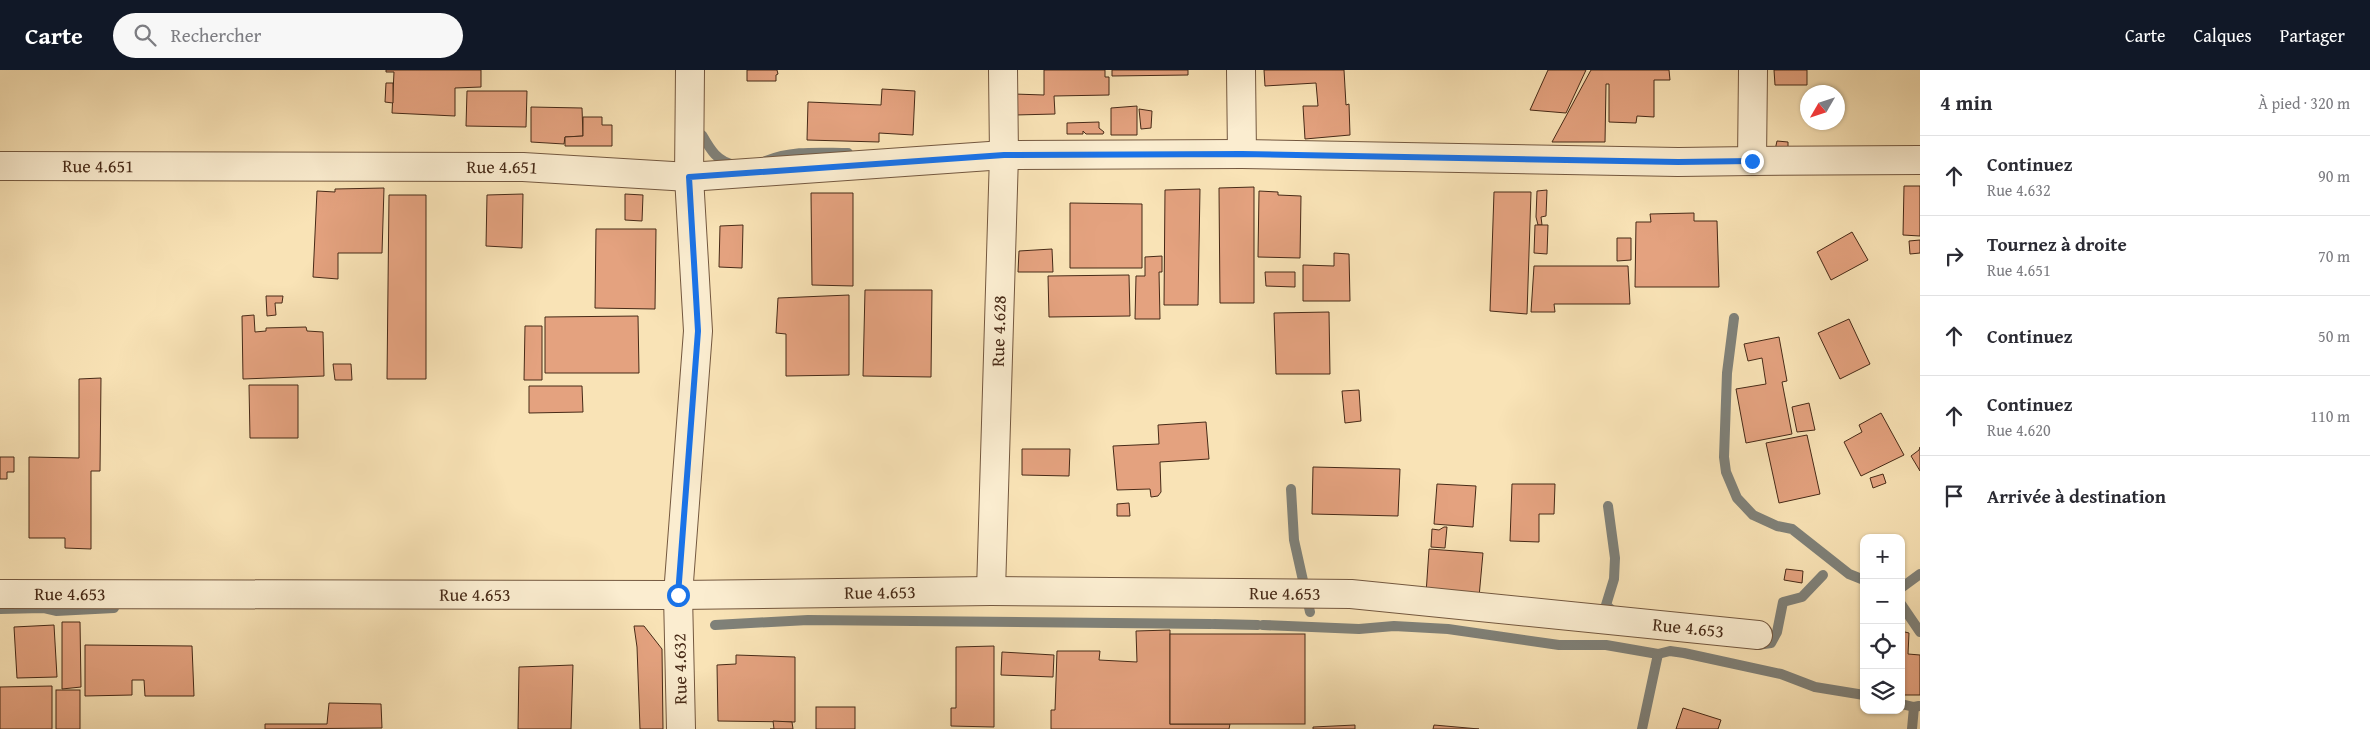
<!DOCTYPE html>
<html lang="fr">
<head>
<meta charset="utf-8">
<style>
	body { margin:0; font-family:"Gentium Book Plus",serif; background:#f7f7f7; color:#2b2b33 }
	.controls { position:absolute; right:15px; bottom:15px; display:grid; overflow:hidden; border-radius:10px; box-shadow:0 1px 4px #0004 }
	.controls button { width:45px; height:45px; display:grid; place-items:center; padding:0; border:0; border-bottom:1px solid #e1e1e2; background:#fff; color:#2b2b33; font:25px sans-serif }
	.compass { position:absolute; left:1800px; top:15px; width:45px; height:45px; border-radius:50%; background:#fff; box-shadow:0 1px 4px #0004; rotate:231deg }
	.stop { position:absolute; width:15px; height:15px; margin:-11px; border:4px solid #1a73e8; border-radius:50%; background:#fff }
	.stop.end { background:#1a73e8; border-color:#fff; box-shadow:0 1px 5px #0008 }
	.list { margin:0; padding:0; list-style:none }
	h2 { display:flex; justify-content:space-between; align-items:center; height:65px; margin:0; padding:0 20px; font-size:21px }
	h2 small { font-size:16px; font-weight:400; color:#7c7c81 }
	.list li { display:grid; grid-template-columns:32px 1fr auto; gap:15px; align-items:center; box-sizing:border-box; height:80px; padding:0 20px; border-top:1px solid #e1e1e2 }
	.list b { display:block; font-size:19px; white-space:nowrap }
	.list p { margin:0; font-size:16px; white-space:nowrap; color:#7c7c81 }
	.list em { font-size:16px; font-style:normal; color:#7c7c81 }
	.icon { flex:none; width:28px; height:28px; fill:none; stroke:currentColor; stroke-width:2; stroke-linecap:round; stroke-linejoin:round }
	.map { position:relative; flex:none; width:1920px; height:659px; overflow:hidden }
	header { display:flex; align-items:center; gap:30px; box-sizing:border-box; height:70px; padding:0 25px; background:#111827; color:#fff }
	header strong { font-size:24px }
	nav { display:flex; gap:28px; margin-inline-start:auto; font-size:18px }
	.search { width:350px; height:45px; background:#f7f7f7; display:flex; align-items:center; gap:12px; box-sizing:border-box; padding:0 18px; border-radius:28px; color:#7c7c81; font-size:19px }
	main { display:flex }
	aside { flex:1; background:#fff }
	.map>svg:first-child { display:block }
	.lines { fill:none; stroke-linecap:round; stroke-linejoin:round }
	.stream { stroke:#7f8179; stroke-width:10 }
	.building { fill:#e4a27f; stroke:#472a17 }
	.minor-casing { stroke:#74583f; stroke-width:30 }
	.minor { stroke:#fbedd0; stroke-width:28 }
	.route { stroke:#1a73e8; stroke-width:6 }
	.labels { text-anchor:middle; stroke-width:5; stroke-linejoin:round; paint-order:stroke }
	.street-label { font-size:18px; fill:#472a17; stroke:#fbedd0 }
</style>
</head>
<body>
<header>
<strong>Carte</strong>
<div class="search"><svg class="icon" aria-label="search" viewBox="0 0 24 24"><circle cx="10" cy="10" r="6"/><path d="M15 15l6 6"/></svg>Rechercher</div>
<nav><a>Carte</a><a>Calques</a><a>Partager</a></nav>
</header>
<main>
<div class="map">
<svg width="1920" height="659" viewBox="0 0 1920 659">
	<rect width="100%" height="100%" fill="#f9e3b6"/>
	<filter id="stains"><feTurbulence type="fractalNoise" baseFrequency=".004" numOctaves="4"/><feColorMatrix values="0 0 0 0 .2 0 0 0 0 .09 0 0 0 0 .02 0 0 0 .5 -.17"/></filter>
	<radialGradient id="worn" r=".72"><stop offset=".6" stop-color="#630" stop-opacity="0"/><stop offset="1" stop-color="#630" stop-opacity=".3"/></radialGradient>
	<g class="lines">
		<g class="stream">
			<path d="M691,65H702C710,79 717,92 735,95"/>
			<path d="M766,91C793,80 820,83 848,83"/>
			<path d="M1734,248L1727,303L1724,387L1726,402L1737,428L1753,445L1777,456L1792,459L1849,504L1864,510"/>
			<path d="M1291,419L1294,470L1310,542"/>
			<path d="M1608,436L1615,488L1614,509L1606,535L1616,544"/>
			<path d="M1901,518L1920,504"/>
			<path d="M1901,534L1920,562"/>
			<path d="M0,539L43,538L56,541L114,538"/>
			<path d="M1214,554L1258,555"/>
			<path d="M715,555L808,550L1211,554"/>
			<path d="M1263,555L1359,559L1394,556L1448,559L1559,575H1606L1658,584L1670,581L1684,583L1781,604L1815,617L1864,625"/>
			<path d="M1757,575L1771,573L1777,562L1783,532L1802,527L1823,505"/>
			<path d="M1901,634L1914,637L1919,636"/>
			<path d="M1642,659L1658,584"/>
			<path d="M1912,659L1914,637"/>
		</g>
	</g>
	<g class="building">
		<path d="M386,0H481V17L455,18V46L392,43L394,2H386Z"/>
		<path d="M747,0H777L778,4L776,5V11H747Z"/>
		<path d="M1044,0H1105V7H1109V25L1054,26L1055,44L1015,45L1014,24L1044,25Z"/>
		<path d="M1112,0H1188V5L1112,6Z"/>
		<path d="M1264,0H1344L1346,35L1349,34L1350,65L1305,69L1303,36H1318L1316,13L1265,16Z"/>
		<path d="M1548,0H1586L1566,43L1530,40Z"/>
		<path d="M1591,0H1669L1670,10H1654V47L1637,46L1636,53L1609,52V14H1606L1605,72H1552Z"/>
		<path d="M1774,0H1807V15H1775Z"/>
		<path d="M386,13H393V33L385,32Z"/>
		<path d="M882,19L915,21L913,65L879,63V72L807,70L808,32L881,35Z"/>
		<path d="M467,21H527L526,57L466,56Z"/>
		<path d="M1137,36V65H1111V38Z"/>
		<path d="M531,37L582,38L583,66L565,67L564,74L531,72Z"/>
		<path d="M1139,39L1152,41L1151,58L1141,59Z"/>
		<path d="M583,47H602V55H612V76H565V67L583,66Z"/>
		<path d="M1099,52V58L1104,62L1103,64H1086L1083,61V64H1067V53Z"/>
		<path d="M1777,71L1788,72V82L1775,80Z"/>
		<path d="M1904,116H1920V166L1903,165Z"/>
		<path d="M1254,117V233H1220L1219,118Z"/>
		<path d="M384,118L382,183H338V209L313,207L317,121L335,122V119Z"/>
		<path d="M1200,119L1198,235H1164L1165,120Z"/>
		<path d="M1547,120L1546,146L1541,147L1542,155H1538L1536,147L1537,121Z"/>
		<path d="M1259,121L1278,122V125L1301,126L1300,188L1258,187Z"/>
		<path d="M1494,122H1531L1527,244L1490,241Z"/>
		<path d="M811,123H853V216L812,215Z"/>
		<path d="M523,124L522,178L486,176L487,125Z"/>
		<path d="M625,124L643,125L642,151L625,150Z"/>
		<path d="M389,125H426V309H387Z"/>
		<path d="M1070,133L1142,134V198H1070Z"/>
		<path d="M1694,143V151H1717L1719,217H1635L1636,152H1651L1650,144Z"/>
		<path d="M743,155L742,198L719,197L720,156Z"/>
		<path d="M1535,155H1548L1547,184L1534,183Z"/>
		<path d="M596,159H656L655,239L595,238Z"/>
		<path d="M1852,162L1868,190L1831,210L1817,182Z"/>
		<path d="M1617,168H1631V190L1617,191Z"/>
		<path d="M1920,170V183L1910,184L1909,171Z"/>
		<path d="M1052,179L1053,202H1018L1019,181Z"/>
		<path d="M1334,183L1349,184L1350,231H1303V195L1334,196Z"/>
		<path d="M1162,186V202H1159L1160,249H1135L1136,206H1145V187Z"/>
		<path d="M1534,196H1628L1630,234H1554L1555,242H1531Z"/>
		<path d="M1265,202H1295V217L1266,216Z"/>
		<path d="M1129,205L1130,246L1049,247L1048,206Z"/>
		<path d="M865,220H932L931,307L863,306Z"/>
		<path d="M849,225V305L786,306V264L776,263L778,228Z"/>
		<path d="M266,226H283L282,233H275L276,245L267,246Z"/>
		<path d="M1329,242L1330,304H1276L1274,243Z"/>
		<path d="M254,245L255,262L266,261V258L306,257L307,261L323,262L324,306L243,309L242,246Z"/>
		<path d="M638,246L639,303H545V247Z"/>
		<path d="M1849,249L1870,294L1840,309L1818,263Z"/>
		<path d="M525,256H542V310H524Z"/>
		<path d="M1779,267L1787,311L1782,312L1792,364L1746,373L1736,319L1766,314L1762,288L1748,291L1744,274Z"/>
		<path d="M333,294H351L352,310H335Z"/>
		<path d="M101,308L100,401H91V479L65,478V468H29V387L79,388V309Z"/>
		<path d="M249,315H298V368H250Z"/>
		<path d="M529,316H582L583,342L529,343Z"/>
		<path d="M1359,320L1361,351L1345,353L1342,321Z"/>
		<path d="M1809,333L1815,360L1797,362L1792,337Z"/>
		<path d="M1881,343L1904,385L1861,406L1844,372L1862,362L1859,355Z"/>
		<path d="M1206,352L1209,389L1160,392L1161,422L1158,426L1151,427L1150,419L1117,420L1113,376L1159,374L1158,355Z"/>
		<path d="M1807,365L1820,424L1779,433L1766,373Z"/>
		<path d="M1920,377V401L1911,386L1919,380Z"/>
		<path d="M1022,379H1070L1069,406L1022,405Z"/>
		<path d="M0,387H14V402H7V409H0Z"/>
		<path d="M1313,397L1400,399L1398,446L1312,444Z"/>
		<path d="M1883,404L1886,413L1873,418L1870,408Z"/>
		<path d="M1437,414L1476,416L1473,457L1434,454Z"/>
		<path d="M1512,414H1555L1554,444H1539V472L1510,471Z"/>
		<path d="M1129,433L1130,446H1117V434Z"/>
		<path d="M1444,457H1447L1445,478L1431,477L1432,459L1439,460Z"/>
		<path d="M1429,479L1483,483L1479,527L1426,524Z"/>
		<path d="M1786,499L1803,501L1802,513L1784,510Z"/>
		<path d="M62,552H80L81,617L62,619Z"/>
		<path d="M54,555L57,607L17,608L14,557Z"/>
		<path d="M634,556H644L662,579L663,659H640L637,577Z"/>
		<path d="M1170,560V654H1230L1229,659H1051V640H1055L1057,581H1100L1099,590L1137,592L1136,561Z"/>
		<path d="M1901,561L1909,563L1908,584L1920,585V625H1905L1901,622Z"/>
		<rect x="1170" y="564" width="135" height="90"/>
		<path d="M85,575L192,576L194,626H145L144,610H132V625L85,626Z"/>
		<path d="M994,576V657L951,656V638H956V577Z"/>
		<path d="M1002,582L1054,585L1053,607L1001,605Z"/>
		<path d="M736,585L795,587V652L718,651L717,595L736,594Z"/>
		<path d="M573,595L571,659H518L519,597Z"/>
		<path d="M52,616V659H0V617Z"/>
		<rect x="56" y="620" width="24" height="39"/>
		<path d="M329,633L381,634L382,658L265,659V654H327Z"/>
		<rect x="816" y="637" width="39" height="22"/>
		<path d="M1683,638L1721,650L1718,659H1676Z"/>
		<path d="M773,651L792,652L793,659H770H774Z"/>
		<path d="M1355,655V659H1313V657Z"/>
		<path d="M1434,655L1479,659H1433Z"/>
	</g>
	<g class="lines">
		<g class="minor-casing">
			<g id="minor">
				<path d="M1241,0L1242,84L1678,92L1752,91L1753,0"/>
				<path d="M1752,91L1920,90"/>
				<path id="s1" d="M0,96L523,97L689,107L1004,85L1242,84"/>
				<path id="s2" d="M991,521L1004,85L1003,0"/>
				<path id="s3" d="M0,524L678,525L991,521L1351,524L1758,565"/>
				<path d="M681,659L678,525L698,261L689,107L690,0"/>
			</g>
		</g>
		<use href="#minor" class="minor"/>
	</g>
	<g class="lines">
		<path class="route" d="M678,525L698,261L689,107L1004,85L1242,84L1678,92L1752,91"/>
	</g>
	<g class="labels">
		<g class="street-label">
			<text dy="6" stroke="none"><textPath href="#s1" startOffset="98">Rue 4.651</textPath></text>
			<text dy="6" stroke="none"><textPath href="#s1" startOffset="502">Rue 4.651</textPath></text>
			<text dy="6" stroke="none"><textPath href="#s2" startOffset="260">Rue 4.628</textPath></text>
			<text dy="6" stroke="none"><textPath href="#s3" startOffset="880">Rue 4.653</textPath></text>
			<text dy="6" stroke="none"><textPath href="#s3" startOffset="70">Rue 4.653</textPath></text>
			<text dy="6" stroke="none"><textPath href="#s3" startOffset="475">Rue 4.653</textPath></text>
			<text dy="6" stroke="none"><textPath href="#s3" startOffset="1285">Rue 4.653</textPath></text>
			<text dy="6" stroke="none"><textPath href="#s3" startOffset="1690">Rue 4.653</textPath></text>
			<text transform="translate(680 599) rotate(-91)" y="6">Rue 4.632</text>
		</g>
	</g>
	<rect width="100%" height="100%" filter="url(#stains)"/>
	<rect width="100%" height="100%" fill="url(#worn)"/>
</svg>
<div class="controls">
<button>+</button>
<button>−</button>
<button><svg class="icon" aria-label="locate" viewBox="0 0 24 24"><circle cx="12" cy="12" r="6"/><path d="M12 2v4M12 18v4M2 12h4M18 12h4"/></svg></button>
<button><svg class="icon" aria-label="layers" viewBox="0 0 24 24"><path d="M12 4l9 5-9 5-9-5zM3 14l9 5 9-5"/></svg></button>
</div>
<svg class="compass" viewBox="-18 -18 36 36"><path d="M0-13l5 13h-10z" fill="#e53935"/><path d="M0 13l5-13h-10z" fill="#7c7c81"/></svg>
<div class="stop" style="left:678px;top:525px"></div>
<div class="stop end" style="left:1752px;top:91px"></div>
</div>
<aside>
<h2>4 min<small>À pied · 320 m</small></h2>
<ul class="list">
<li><svg class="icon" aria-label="ahead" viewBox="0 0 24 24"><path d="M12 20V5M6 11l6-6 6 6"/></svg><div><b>Continuez</b><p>Rue 4.632</p></div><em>90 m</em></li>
<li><svg class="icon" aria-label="right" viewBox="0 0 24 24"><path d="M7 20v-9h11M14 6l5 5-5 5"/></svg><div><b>Tournez à droite</b><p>Rue 4.651</p></div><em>70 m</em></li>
<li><svg class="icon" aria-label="ahead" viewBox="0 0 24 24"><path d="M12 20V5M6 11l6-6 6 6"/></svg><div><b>Continuez</b></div><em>50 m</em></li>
<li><svg class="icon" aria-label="ahead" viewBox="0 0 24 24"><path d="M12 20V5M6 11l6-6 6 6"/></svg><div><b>Continuez</b><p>Rue 4.620</p></div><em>110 m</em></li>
<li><svg class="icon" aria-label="arrive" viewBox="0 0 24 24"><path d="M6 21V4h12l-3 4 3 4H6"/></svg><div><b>Arrivée à destination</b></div></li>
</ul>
</aside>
</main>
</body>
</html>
